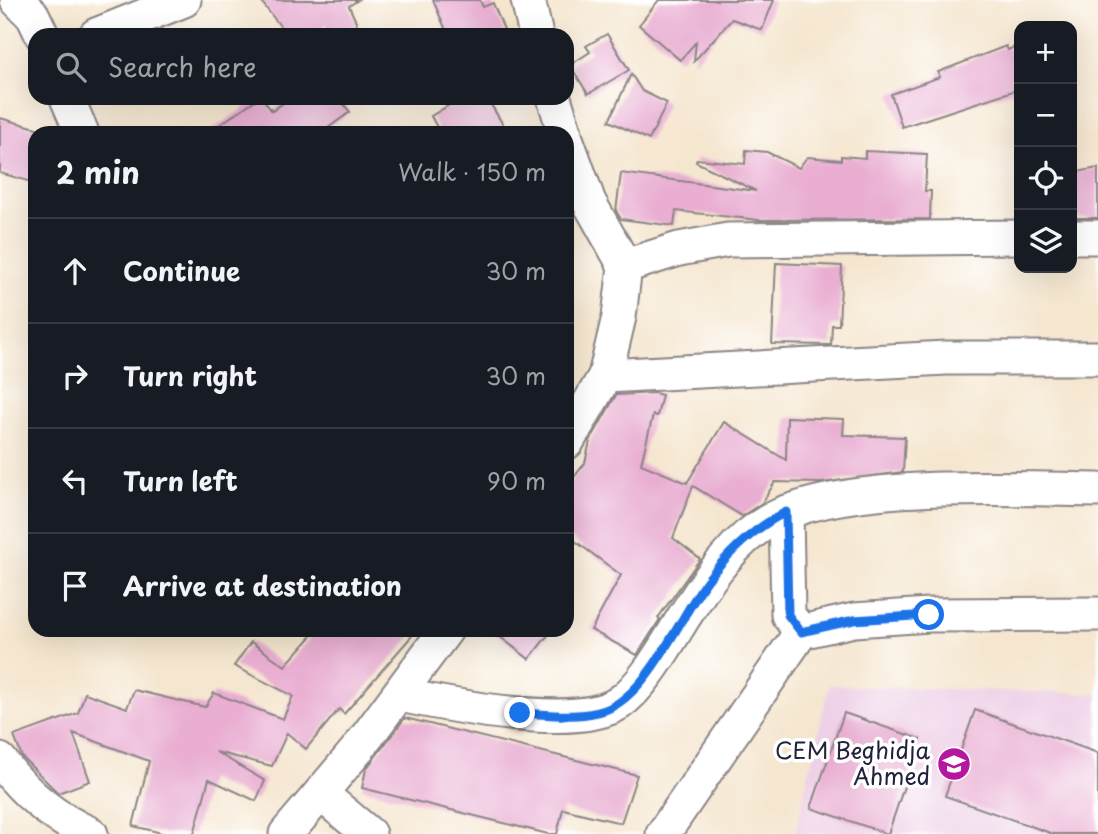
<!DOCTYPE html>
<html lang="en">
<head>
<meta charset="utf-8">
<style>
	body { margin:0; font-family:"Playpen Sans",sans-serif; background:#20242c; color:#f1f3f6 }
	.controls { position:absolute; right:21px; top:21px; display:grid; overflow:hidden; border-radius:14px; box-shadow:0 7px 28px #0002 }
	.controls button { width:63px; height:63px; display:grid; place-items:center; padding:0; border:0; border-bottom:2px solid #363941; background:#171b24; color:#f1f3f6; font:35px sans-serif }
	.stop { position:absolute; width:21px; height:21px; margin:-16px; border:5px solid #1a73e8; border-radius:50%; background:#fff }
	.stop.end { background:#1a73e8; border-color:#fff; box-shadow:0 2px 7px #0008 }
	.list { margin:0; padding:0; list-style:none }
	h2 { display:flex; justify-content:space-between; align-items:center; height:91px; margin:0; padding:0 28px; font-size:30px }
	h2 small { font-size:23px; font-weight:400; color:#9ea1a6 }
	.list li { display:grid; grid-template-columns:46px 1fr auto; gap:21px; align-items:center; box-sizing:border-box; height:105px; padding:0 28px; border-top:2px solid #363941 }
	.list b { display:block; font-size:26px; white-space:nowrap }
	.list em { font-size:23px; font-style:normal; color:#9ea1a6 }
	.icon { flex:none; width:38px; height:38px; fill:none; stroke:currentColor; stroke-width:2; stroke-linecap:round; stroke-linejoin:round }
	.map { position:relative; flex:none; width:1098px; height:834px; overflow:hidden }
	.search { position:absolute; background:#171b24; box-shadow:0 7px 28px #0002; left:28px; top:28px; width:546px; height:77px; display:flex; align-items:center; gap:18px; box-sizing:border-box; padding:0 24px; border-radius:21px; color:#9ea1a6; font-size:26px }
	.panel { position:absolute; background:#171b24; box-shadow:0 7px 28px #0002; left:28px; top:126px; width:546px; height:511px; border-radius:21px }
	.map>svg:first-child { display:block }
	.built { fill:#eed0e7 }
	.building { fill:#e9aed2 }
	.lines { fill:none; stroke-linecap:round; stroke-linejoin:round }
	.minor-casing { stroke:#8c8485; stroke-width:37 }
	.minor { stroke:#fff; stroke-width:33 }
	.route { stroke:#1a73e8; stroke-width:9 }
	.labels { text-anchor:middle; stroke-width:7; stroke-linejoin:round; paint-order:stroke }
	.poi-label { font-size:23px; fill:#22223b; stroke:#fff; text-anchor:end }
</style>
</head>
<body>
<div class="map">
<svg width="1098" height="834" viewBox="0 0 1098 834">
	<rect width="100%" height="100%" fill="#fff"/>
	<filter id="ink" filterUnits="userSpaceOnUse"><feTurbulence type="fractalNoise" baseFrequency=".0143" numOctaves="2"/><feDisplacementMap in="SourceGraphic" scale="14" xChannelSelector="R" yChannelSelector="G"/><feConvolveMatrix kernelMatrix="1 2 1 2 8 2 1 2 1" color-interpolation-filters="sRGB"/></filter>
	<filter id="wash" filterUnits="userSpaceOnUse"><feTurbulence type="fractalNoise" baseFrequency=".00686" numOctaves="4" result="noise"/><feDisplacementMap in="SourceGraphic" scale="28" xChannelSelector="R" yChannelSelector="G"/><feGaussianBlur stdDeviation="1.57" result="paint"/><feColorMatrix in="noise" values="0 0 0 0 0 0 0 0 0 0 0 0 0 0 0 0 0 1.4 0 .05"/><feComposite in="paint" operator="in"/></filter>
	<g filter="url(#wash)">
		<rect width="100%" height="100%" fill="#f5e6cf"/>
		<path class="built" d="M829,685L1098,694V834H795Z"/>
		<g id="blocks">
			<g class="building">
				<path d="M260,0H358L349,6L357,24L343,35H336L326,24L311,35H287Z"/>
				<path d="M433,0H480L483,7L493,3L506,35H448Z"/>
				<path d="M659,0H774L762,30L732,19L694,61L696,42L680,60L639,25Z"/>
				<path d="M607,34L629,70L588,94L570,65L590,52L586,46Z"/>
				<path d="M1019,45V89L902,127L891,94L940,77L938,72L1006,46L1008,50Z"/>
				<path d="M631,74L642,91L667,103L649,140L609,121Z"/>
				<path d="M258,98H262L272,111L290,98H339L350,112L321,133H208Z"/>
				<path d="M461,98H487L508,133H440L431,116Z"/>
				<path d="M0,118L40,129L35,133V183L0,173Z"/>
				<path d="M746,150L767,152L799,168L807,157L841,160V156L865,158V151L927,154L925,191H931L930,219L759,220L676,211L674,226L621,219L616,211L621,173L756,191L696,162L697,159L745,164Z"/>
				<path d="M1098,168V218H1072V173Z"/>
				<path d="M776,263L842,266L839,325H832L831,345L772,344Z"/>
				<path d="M654,393L662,395L657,416L653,415L641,464L687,483L724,422L786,460L787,417L844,419L843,435L905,437L903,472L821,483L775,482L762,503L742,516L693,486L673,538L700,559L658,618L660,619L637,655L591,630L621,575L567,535V486L585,463L590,441L616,395Z"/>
				<path d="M317,630H417L344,714L339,709L306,749L287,733L272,766L216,752L265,781L256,801L209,779L194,834H166L133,826L149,761L73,733L90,781L58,793L22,757L14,736L78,713L85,693L127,708L134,690L205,707L214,693L283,719L293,696L234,666L251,642L285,666Z"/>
				<path d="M491,630H552L529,659Z"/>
				<path d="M975,710L1098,753V834H1053L945,796Z"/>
				<path d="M844,713L920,739L888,834L811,808Z"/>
				<path d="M405,718L637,775L621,823L563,809L557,834H548L362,788L366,769Z"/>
			</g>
		</g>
	</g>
	<g filter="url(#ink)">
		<use href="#blocks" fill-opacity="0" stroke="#8c8485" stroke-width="2"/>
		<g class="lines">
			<g class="minor-casing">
				<g id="minor">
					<path d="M17,0L33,16L42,35"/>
					<path d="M528,0L536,35"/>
					<path d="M96,35L184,0"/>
					<path d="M67,98L82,133"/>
					<path d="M554,98L565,133"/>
					<path d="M567,141L589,202L625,266"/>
					<path d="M1072,237H1098"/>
					<path d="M605,376L946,358H1098"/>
					<path d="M567,442L605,376L619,317L625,266L679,249L728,240L1019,237"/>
					<path d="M786,512L788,615L801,632"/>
					<path d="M400,695C448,705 577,731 619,703C646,685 672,634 691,606C711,575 736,539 769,521C841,479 1013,489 1098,490"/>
					<path d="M0,760C24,793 54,818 91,834"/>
					<path d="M321,794L369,834"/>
					<path d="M286,834L357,750L446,630"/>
					<path d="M663,834L801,632L854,620L929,615L1098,614"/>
				</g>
			</g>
			<use href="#minor" class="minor"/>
		</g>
	</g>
	<g class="lines" filter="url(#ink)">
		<path class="route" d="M520,713C546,714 580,719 605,710C648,694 679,619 706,582C727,554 754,528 786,512L788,615L801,632L854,620L929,615"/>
	</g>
	<defs>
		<g id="university-disc" transform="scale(1.75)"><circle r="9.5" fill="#b5179e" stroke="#fff"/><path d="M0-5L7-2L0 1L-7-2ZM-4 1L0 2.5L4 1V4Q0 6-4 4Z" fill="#fff"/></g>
	</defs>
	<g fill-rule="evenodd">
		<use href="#university-disc" x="954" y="764"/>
	</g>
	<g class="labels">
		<g class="poi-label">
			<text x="930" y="759">CEM Beghidja<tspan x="930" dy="26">Ahmed</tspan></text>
		</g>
	</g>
</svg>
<div class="controls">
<button>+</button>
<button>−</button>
<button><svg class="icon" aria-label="locate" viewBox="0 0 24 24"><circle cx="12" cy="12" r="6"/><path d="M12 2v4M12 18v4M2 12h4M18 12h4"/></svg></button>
<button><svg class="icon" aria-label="layers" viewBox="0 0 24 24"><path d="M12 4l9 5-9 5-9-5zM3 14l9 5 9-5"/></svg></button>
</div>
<div class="stop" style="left:929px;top:615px"></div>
<div class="stop end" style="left:520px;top:713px"></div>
<div class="search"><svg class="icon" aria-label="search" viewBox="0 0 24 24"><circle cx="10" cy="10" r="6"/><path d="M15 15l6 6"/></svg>Search here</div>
<section class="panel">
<h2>2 min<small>Walk · 150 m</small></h2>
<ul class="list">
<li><svg class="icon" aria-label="ahead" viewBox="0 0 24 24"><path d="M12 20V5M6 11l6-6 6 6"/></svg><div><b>Continue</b></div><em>30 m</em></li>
<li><svg class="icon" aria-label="right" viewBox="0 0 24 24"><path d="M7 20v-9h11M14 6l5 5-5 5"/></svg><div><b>Turn right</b></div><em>30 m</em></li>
<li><svg class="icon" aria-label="left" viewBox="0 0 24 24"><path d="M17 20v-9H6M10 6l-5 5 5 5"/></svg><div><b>Turn left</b></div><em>90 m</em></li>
<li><svg class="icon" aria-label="arrive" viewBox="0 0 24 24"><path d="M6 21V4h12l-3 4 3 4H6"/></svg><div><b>Arrive at destination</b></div></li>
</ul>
</section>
</div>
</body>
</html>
